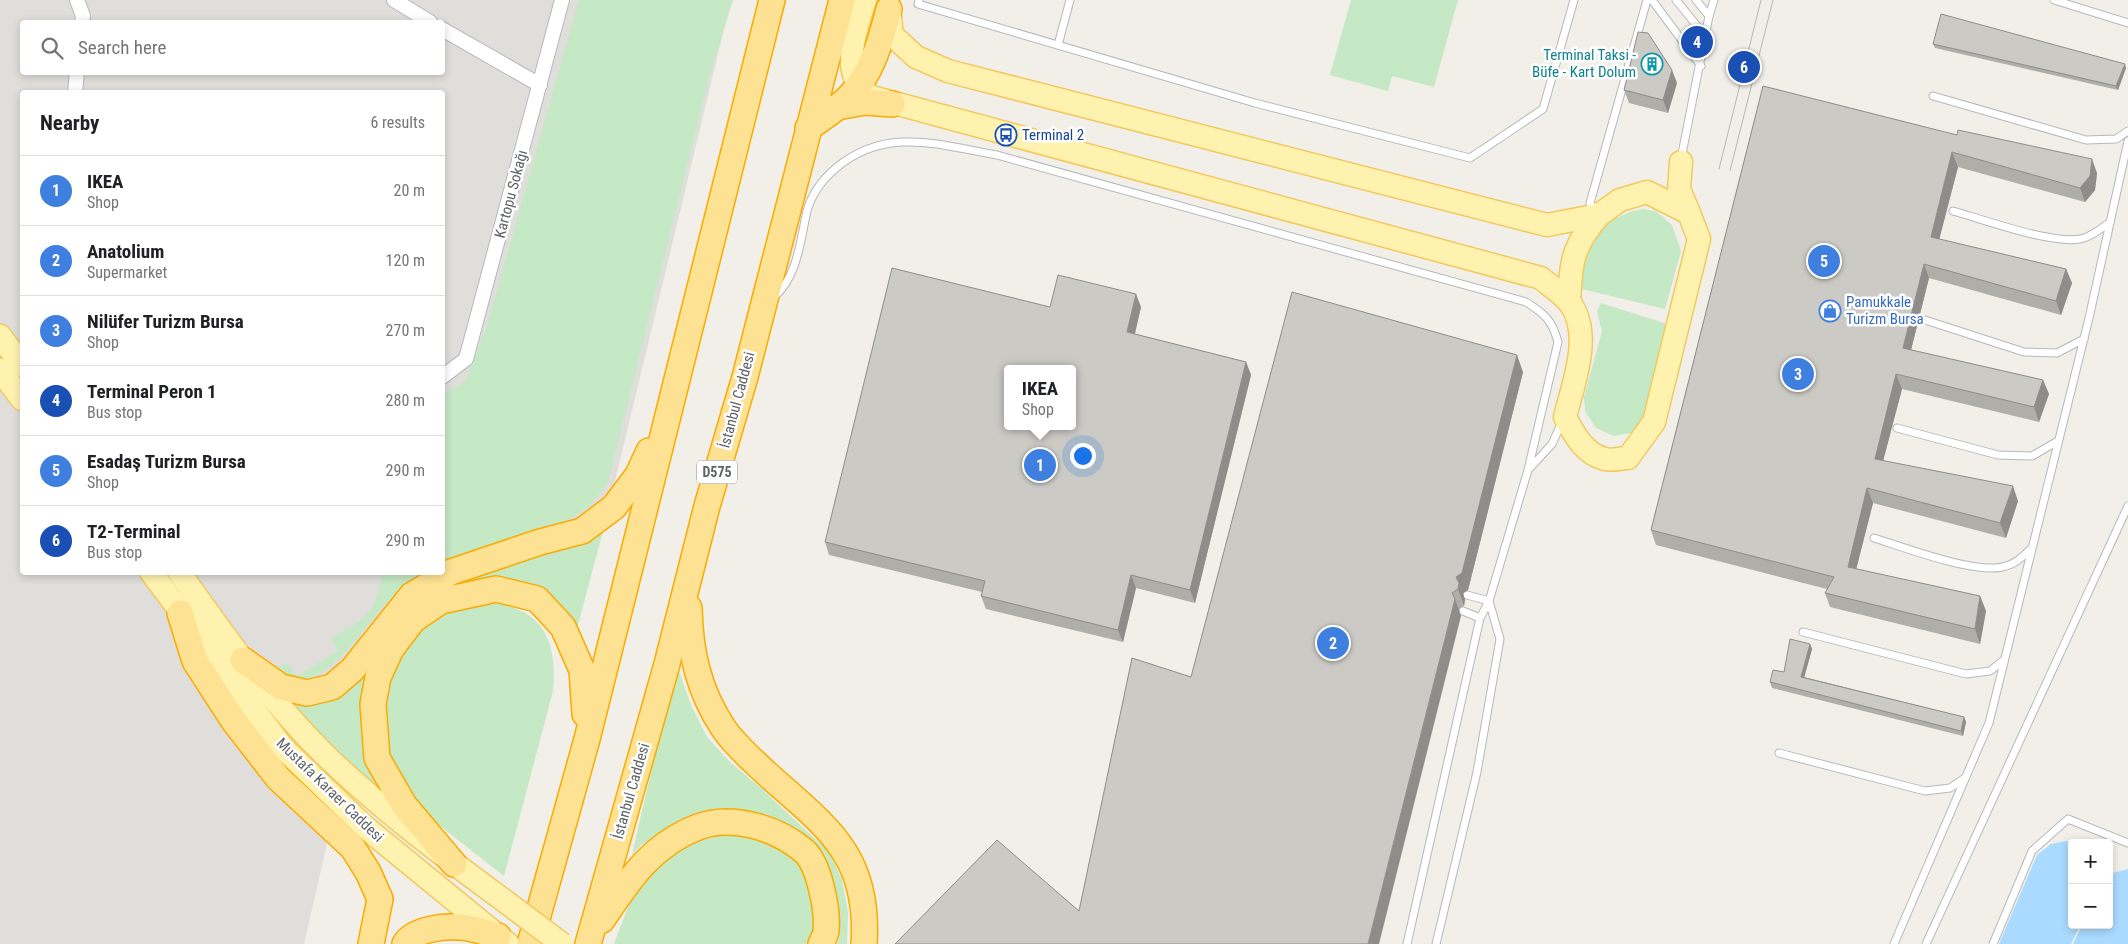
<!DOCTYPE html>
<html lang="en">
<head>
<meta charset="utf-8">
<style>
	body { margin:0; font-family:"Roboto Condensed",sans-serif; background:#f6f6f6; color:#202124 }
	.controls { position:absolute; right:15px; bottom:15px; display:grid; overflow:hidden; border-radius:5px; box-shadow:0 2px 8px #0003 }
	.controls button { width:45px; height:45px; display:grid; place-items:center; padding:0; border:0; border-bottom:1px solid #e0e0e0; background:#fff; color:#202124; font:25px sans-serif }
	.you { position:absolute; left:1082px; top:455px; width:18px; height:18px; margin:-12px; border:4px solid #fff; border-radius:50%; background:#1a73e8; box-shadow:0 0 0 8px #1a73e833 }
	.badge { display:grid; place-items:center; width:32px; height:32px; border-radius:50%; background:#0f766e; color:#fff; font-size:16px; font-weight:700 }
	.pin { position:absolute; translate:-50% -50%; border:2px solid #fff; box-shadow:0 1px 5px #0006 }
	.popup { position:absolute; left:1004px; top:365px; width:72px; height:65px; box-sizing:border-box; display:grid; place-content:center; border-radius:5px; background:#fff; filter:drop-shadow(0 1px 4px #0005); font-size:16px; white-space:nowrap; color:#757577 }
	.popup b { font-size:19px; color:#202124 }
	.popup::after { content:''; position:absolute; left:50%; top:100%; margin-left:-10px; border:10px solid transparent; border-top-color:#fff }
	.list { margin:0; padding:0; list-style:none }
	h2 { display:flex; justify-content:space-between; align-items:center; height:65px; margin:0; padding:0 20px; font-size:21px }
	h2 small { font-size:16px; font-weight:400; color:#757577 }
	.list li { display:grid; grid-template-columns:32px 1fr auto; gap:15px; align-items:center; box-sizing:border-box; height:70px; padding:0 20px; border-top:1px solid #e0e0e0 }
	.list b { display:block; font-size:19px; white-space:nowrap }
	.list p { margin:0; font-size:16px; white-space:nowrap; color:#757577 }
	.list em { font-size:16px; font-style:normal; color:#757577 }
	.icon { flex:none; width:28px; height:28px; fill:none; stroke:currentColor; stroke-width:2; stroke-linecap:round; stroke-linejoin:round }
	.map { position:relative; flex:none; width:2128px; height:944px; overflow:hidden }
	.search { position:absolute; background:#fff; box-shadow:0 2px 8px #0003; left:20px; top:20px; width:425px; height:55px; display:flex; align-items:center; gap:12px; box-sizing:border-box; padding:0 18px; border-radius:5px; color:#757577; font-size:19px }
	.panel { position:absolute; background:#fff; box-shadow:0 2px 8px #0003; left:20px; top:90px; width:425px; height:485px; border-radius:5px }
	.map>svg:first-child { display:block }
	.industrial { fill:#e0deda; fill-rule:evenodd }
	.green { fill:#c5e8c5 }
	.water { fill:#aadaff }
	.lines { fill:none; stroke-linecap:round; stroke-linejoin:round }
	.lane-casing { stroke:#b5b8bc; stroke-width:9 }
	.street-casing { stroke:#b5b8bc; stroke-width:16 }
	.primary-casing { stroke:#f2c960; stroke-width:25 }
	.highway-casing { stroke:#f9ab00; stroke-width:28 }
	.lane { stroke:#fff; stroke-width:7 }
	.street { stroke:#fff; stroke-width:14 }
	.primary { stroke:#fff2af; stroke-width:22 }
	.highway { stroke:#fde293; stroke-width:25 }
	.tram { stroke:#b6b7b8; stroke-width:1 }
	.primary-bridge-casing { stroke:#f2c960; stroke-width:25; stroke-linecap:butt }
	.primary-bridge { stroke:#fff2af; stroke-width:22 }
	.wall { fill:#afaea9 }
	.shaded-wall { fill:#8f8d8a }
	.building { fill:#cccac5; stroke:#8f8d8a; fill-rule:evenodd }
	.labels { text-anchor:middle; stroke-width:5; stroke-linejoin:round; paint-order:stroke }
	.shield { fill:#fff; stroke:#8f9295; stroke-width:1 }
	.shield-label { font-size:14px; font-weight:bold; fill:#5f6368 }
	.culture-label { font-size:15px; fill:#0d838f; stroke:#fff; text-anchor:end }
	.transit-label { font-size:15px; fill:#164399; stroke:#fff; text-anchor:start }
	.street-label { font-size:15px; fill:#5f6368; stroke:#fff }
	.shop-label { font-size:15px; fill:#366cbe; stroke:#fff; text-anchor:start }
</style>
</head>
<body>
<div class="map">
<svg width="2128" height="944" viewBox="0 0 2128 944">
	<rect width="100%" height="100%" fill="#f1efe8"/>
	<path class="industrial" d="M0,0H731L602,535L377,626L304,944H0ZM22,22H442V72H22ZM22,92H442V572H22Z"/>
	<g class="green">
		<path d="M579,0H733L710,74L608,482L592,504L572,518L443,565V394L466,381L488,323Z"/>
		<path d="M1351,0H1458L1434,87L1392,76L1388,91L1330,75Z"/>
		<path d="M1642,209L1656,211L1672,225L1681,251L1665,309L1582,289L1579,273L1597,227L1630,212Z"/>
		<path d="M1601,303L1667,324L1642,422L1631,433L1614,436L1596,428L1585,411L1584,397L1602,331L1597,312Z"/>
		<path d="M606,520L575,636L565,617L439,589Z"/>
		<path d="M383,573H429C415,580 398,589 388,601C354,635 321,710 265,665L278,667L287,663L297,676L338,651L331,639C367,617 374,616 383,573Z"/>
		<path d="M499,603C508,607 523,610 531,617C554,635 555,665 553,691L504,876L435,822L404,786L388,757L382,698L394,663L411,638L432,618L462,606Z"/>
		<path d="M376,655C358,716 357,734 381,795L283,697Z"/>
		<path d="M676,663L691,705L707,737L730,762L763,790L830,853L842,880L848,912L847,944H838L840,919L834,891L817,861L718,813L681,821L641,845L632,855Z"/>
		<path d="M728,829L757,832L793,854L814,887L815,944H614L631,899L650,871L685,843Z"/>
	</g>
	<g class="water">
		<path d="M2066,841L2074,843H2072V925H2080L2071,944H1999L2037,855L2051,844Z"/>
		<path d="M2128,869V944H2073L2082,925H2109V874Z"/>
	</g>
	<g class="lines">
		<g class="lane-casing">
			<g id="lane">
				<path d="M919,0L918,4L1255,103L1470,158L1543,109L1574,0"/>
				<path d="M1652,0L1701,66"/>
				<path d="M1676,0L1706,37"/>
				<path d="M1696,0L1709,16"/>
				<path d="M2054,0L2128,23"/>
				<path d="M1058,45L1070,0"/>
				<path d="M1933,96L2086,140L2116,139L2128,131"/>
				<path d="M1681,159L1709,16L1714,0"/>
				<path d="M1953,211C1982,219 2058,247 2084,238C2094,235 2102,228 2110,222"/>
				<path d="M1596,212L1590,203L1647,0"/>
				<path d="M773,298C798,277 800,241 807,211C812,193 823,179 836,168C886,126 939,145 997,155L1526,302C1545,314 1552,320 1558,342L1528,470L1489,601L1500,639L1477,772L1436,944"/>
				<path d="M1925,320L2024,352L2057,353L2084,339"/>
				<path d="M1897,428L1998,455L2032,456L2058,441"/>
				<path d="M1530,468L1552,444L1562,422"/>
				<path d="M1874,538C1903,547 1979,576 2006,566C2017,563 2023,556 2031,549"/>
				<path d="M1463,611L1480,618"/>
				<path d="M1803,632L1966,674L1990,671L2004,660"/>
				<path d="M1779,753L1925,791L1950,788L1965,778"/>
				<path d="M1407,944L1480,618L1489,601L1467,595"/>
				<path d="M1894,944L1989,723L2089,318L2128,141"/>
				<path d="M1926,944L2128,506"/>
				<path d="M1993,944L2032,851L2068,819L2128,843"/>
			</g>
		</g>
		<g class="street-casing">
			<g id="street">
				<path d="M77,0L83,16L82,22"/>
				<path d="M394,0L430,22"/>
				<path d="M442,29L540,85"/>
				<path d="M75,92L77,72"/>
				<path d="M442,377L466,359L562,0"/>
			</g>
		</g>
		<g class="primary-casing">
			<g id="primary">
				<path d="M865,0C855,30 838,78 872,97L1541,278C1550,286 1563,294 1570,303C1593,335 1573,384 1565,417C1574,434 1584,454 1605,459C1611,461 1621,458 1628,458L1654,422L1699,239L1689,213L1647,192L1620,200L1599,215L1547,225L948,71L916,57L892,35L889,9"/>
				<path d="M1681,162L1679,189L1689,213"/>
				<path d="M1569,302C1571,261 1572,247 1599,215"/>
				<path d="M0,336L22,365"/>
				<path d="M0,370L22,399"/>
				<path d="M151,572L283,748L365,827L508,944"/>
				<path d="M179,572C223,634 267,697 321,751C378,807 442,855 506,902"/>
			</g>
		</g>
		<g class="highway-casing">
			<g id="highway">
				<path d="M837,107L865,102L892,104"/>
				<path d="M808,128C822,118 837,109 849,97C872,74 881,40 889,9"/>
				<path d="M689,608C690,653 699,692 724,729C735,745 752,760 766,773C826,827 870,854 864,944"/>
				<path d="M180,613L195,661L233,720L278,778L353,848L368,872L380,899L371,944"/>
				<path d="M243,660L281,687L307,693L332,687L352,670L412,595L451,572L540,542L582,531L614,507L638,475L649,451"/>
				<path d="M454,864L404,805L377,758L373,704L378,677L391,649L413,620L441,601L496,589L537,599L563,627L582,670L585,714"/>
				<path d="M602,920C629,880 651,845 698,827C732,814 777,828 804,851C819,864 828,910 826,930C826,934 823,940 821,944"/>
				<path d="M405,944C414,929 444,926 459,927C472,927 486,933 498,936"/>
				<path d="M530,944L587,739L772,0"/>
				<path d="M588,944L667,664L707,506L745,377L842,0"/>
			</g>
		</g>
		<use href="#lane" class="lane"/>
		<use href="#street" class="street"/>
		<use href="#primary" class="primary"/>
		<use href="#highway" class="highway"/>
		<g class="tram">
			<path d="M1719,169L1761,0"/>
			<path d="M1730,171L1773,0"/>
		</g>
		<g class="primary-bridge-casing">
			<path id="primary-bridge" d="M506,902L562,944"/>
		</g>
		<use href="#primary-bridge" class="primary-bridge"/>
	</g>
	<g class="wall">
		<path d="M1933,44L2126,68L2118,90L1935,48Z"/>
		<path d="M1677,83L1668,113L1629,103L1624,90Z"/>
		<path d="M1763,86L2097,173L2095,190L2085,202L1958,167L1939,239L2066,269L2072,283L2061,315L1929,278L1911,350L2043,380L2049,394L2039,422L1902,389L1883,460L2018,501L2006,538L1873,503L1856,569L1980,596L1986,611L1980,644L1830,607L1825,593L1827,589L1656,545L1651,530Z"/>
		<path d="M1141,307L1135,334L1246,362L1251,375L1195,603L1136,588L1123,642L986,609L981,596L982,592L829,555L825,542Z"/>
		<path d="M1523,372L1468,590L1463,593L1465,600L1464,606L1459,609L1461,616L1079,911L1191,677Z"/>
		<path d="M1810,644L1812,649L1804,677L1964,717L1966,722L1963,736L1772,688L1770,682L1784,672Z"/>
	</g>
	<g class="shaded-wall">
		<path d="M2125,64L2126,68L2118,90L2116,86Z"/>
		<path d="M1672,70L1677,83L1668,113L1663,100Z"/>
		<path d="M1952,152L1958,167L1936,252L1931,237Z"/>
		<path d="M2092,159L2097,173L2095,190L2085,202L2080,188Z"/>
		<path d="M1924,264L1929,278L1908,362L1903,348Z"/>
		<path d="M2066,269L2072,283L2061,315L2056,301Z"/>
		<path d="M1136,294L1141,307L1132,345L1127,332Z"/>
		<path d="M1517,355L1523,372L1468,590L1463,593L1465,600L1464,606L1458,589L1456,577Z"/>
		<path d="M1246,362L1251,375L1195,603L1190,590Z"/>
		<path d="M1896,374L1902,389L1880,473L1875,459Z"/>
		<path d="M2043,380L2049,394L2039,422L2034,407Z"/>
		<path d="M2013,486L2018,501L2006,538L2000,523Z"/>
		<path d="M1867,488L1873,503L1853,582L1848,567Z"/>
		<path d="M1131,575L1136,588L1123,642L1118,630Z"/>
		<path d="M1980,596L1986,611L1980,644L1975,629Z"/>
		<path d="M1455,599L1461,616L1379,944H1368Z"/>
		<path d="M1810,644L1812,649L1803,682L1801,677Z"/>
		<path d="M1964,717L1966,722L1963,736L1961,731Z"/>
	</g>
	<g class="building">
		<path d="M1941,14L2125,64L2116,86L1933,44Z"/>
		<path d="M1638,32L1648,33L1672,70L1663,100L1624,90Z"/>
		<path d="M1763,86L1957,135L1958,130L2092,159L2090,176L2080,188L1952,152L1931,237L2066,269L2056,301L1924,264L1903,348L2043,380L2034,407L1896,374L1875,459L2013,486L2000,523L1867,488L1848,567L1980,596L1975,629L1825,593L1834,577L1651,530Z"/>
		<path d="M892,268L1050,307L1058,275L1136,294L1127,332L1246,362L1190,590L1131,575L1118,630L981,596L985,581L825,542ZM1008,369H1072V426H1008Z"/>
		<path d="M1292,292L1517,355L1462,573L1456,577L1459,583L1458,589L1452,593L1455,599L1368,944H895L997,840L1079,911L1132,658L1191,677Z"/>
		<path d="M1790,639L1810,644L1801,677L1964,717L1961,731L1770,682L1773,670L1784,672Z"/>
	</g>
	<defs>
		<g id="building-ring" transform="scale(1.125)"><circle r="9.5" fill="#fff" stroke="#0f9aa8" stroke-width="1.5"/><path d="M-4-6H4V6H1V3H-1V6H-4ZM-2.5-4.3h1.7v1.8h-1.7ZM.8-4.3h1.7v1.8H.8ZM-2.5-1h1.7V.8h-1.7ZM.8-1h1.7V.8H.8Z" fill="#0f9aa8"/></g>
		<g id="bus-ring" transform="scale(1.125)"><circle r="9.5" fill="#fff" stroke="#1a4fb4" stroke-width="1.5"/><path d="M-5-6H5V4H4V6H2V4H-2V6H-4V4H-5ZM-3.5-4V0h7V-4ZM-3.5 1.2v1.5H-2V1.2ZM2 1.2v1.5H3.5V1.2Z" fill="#1a4fb4"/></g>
		<g id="shop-ring" transform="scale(1.125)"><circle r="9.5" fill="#fff" stroke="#3f7fe0" stroke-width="1.5"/><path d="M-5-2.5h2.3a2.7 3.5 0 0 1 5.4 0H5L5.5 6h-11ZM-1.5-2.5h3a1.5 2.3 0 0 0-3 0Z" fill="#3f7fe0"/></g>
	</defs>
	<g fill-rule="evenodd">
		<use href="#building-ring" x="1652" y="64"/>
		<use href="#bus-ring" x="1006" y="135"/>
		<use href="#shop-ring" x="1830" y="311"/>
	</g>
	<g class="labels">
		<rect class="shield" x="697" y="460.5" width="40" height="23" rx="4"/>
		<g class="shield-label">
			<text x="717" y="477">D575</text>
		</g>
		<g class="culture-label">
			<text x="1636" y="60">Terminal Taksi -<tspan x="1636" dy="17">Büfe - Kart Dolum</tspan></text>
		</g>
		<g class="transit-label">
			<text x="1022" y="140">Terminal 2</text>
		</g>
		<g class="street-label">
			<text transform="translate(511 194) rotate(-75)" y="5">Kartopu Sokağı</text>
			<text transform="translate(737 400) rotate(-75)" y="5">İstanbul Caddesi</text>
			<text transform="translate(330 790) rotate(44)" y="5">Mustafa Karaer Caddesi</text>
			<text transform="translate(631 791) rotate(-74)" y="5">İstanbul Caddesi</text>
		</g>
		<g class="shop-label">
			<text x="1846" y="307">Pamukkale<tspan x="1846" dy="17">Turizm Bursa</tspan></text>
		</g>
	</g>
</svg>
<div class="controls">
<button>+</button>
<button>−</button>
</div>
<div class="you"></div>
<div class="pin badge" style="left:1040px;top:465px;background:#3f7fe0">1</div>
<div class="popup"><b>IKEA</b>Shop</div>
<div class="pin badge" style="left:1333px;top:643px;background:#3f7fe0">2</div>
<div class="pin badge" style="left:1798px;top:374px;background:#3f7fe0">3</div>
<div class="pin badge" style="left:1697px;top:42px;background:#1a4fb4">4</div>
<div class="pin badge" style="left:1824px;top:261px;background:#3f7fe0">5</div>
<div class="pin badge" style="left:1744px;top:67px;background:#1a4fb4">6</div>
<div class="search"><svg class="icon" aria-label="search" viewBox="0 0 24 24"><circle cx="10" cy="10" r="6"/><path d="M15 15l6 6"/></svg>Search here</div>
<section class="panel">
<h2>Nearby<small>6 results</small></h2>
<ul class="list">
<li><span class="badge" style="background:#3f7fe0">1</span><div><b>IKEA</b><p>Shop</p></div><em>20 m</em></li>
<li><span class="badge" style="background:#3f7fe0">2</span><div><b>Anatolium</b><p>Supermarket</p></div><em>120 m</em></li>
<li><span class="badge" style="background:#3f7fe0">3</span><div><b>Nilüfer Turizm Bursa</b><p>Shop</p></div><em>270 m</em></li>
<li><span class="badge" style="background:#1a4fb4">4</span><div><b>Terminal Peron 1</b><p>Bus stop</p></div><em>280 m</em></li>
<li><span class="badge" style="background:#3f7fe0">5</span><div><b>Esadaş Turizm Bursa</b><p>Shop</p></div><em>290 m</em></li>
<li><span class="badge" style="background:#1a4fb4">6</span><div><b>T2-Terminal</b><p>Bus stop</p></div><em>290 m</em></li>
</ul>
</section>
</div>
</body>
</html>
